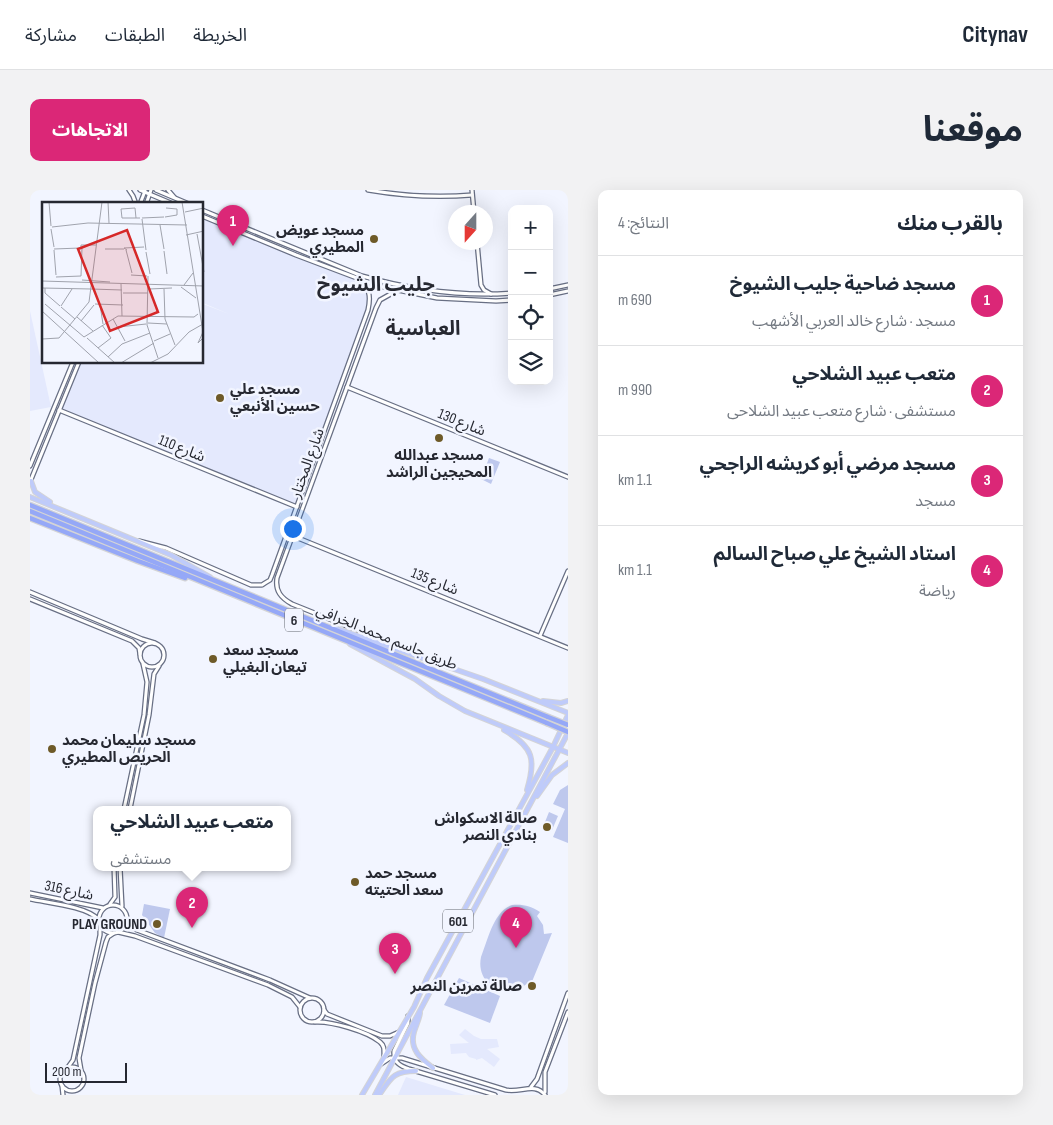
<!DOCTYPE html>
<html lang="ar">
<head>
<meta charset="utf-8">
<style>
	body { margin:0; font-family:"Sofia Sans Condensed","Noto Sans Arabic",sans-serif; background:#f2f2f3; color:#1f2937; direction:rtl }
	.controls { position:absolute; right:15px; top:15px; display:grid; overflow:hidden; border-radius:10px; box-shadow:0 5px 20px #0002 }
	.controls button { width:45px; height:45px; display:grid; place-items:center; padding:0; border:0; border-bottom:1px solid #e0e1e3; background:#fff; color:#1f2937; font:25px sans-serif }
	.compass { position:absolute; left:418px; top:15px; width:45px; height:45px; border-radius:50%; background:#fff; box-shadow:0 5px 20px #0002; rotate:201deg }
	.scale { position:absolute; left:15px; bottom:12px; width:82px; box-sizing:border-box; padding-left:5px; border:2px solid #262831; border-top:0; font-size:14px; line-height:18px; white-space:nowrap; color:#262831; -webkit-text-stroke:4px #f2f5ff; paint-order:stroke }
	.you { position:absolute; left:262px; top:338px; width:18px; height:18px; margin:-12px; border:4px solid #fff; border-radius:50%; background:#1a73e8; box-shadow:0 0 0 8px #1a73e833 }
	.badge { display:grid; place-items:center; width:32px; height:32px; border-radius:50%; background:#db2777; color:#fff; font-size:16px; font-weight:700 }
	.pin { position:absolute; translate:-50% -41px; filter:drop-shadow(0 1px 2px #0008) }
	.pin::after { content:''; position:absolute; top:26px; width:18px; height:15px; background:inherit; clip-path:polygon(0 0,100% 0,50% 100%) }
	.popup { position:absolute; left:63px; top:616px; width:198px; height:65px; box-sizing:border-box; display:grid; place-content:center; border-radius:10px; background:#fff; filter:drop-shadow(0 1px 4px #0005); font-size:16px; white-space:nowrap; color:#747a83 }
	.popup b { font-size:19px; color:#1f2937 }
	.popup::after { content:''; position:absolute; left:50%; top:100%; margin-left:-10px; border:10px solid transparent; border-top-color:#fff }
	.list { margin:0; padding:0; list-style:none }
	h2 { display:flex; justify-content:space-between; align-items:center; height:65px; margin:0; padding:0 20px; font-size:21px }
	h2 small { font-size:16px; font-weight:400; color:#747a83 }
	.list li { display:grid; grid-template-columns:32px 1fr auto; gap:15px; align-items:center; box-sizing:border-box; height:90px; padding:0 20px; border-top:1px solid #e0e1e3 }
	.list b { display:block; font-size:19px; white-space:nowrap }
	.list p { margin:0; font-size:16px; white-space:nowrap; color:#747a83 }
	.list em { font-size:16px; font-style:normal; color:#747a83 }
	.icon { flex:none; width:28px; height:28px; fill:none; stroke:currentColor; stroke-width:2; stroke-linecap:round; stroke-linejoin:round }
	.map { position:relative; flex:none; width:538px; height:905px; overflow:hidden; direction:ltr; border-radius:10px }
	header { display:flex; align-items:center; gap:30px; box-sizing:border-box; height:70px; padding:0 25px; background:#fff; border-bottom:1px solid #e0e1e3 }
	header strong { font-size:24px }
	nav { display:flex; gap:28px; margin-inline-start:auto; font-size:18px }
	.intro { display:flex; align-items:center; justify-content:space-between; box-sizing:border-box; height:120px; padding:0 30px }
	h1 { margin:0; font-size:35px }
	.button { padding:12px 22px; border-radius:10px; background:#db2777; color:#fff; font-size:18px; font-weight:700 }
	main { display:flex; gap:30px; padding:0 30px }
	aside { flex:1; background:#fff; border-radius:10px; box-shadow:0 5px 20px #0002 }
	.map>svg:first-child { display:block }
	.built { fill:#e4e9fd }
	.green { fill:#bec8ed }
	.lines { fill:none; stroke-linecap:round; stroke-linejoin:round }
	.secondary-casing { stroke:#686f84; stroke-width:5.5 }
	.primary-casing { stroke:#d4d4d6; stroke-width:6 }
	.highway-casing { stroke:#d4d4d6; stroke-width:7 }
	.secondary { stroke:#fff; stroke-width:3 }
	.primary { stroke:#bfcbfa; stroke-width:4 }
	.highway { stroke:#95a8f7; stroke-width:4.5 }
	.highway-bridge-casing { stroke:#d4d4d6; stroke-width:7; stroke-linecap:butt }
	.highway-bridge { stroke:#95a8f7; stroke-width:4.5 }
	.poi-dot { fill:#6e5a28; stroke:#f2f5ff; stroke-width:2 }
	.labels { text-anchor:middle; stroke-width:5; stroke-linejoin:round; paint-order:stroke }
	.shield { fill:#f2f5ff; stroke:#63666f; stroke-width:1 }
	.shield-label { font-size:14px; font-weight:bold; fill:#262831 }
	.poi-label { font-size:15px; font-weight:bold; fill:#262831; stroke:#f2f5ff; text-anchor:end }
	.street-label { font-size:15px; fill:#262831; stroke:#f2f5ff }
	.district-label { font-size:20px; font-weight:bold; fill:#262831; stroke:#f2f5ff }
	.inset-road { fill:none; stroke:#a0a3ad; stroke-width:1 }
	.view { fill:#d62828; fill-opacity:0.15; stroke:#d62828; stroke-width:2.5 }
	.inset-edge { fill:none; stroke:#262831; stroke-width:2.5 }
</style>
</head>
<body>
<header>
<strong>Citynav</strong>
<nav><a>الخريطة</a><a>الطبقات</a><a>مشاركة</a></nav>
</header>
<div class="intro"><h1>موقعنا</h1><a class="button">الاتجاهات</a></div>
<main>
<aside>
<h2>بالقرب منك<small>النتائج: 4</small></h2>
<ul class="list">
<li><span class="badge">1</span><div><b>مسجد ضاحية جليب الشيوخ</b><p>مسجد · شارع خالد العربي الأشهب</p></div><em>690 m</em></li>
<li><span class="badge">2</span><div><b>متعب عبيد الشلاحي</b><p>مستشفى · شارع متعب عبيد الشلاحى</p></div><em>990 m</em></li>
<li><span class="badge">3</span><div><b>مسجد مرضي أبو كريشه الراجحي</b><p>مسجد</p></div><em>1.1 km</em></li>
<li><span class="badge">4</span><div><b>استاد الشيخ علي صباح السالم</b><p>رياضة</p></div><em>1.1 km</em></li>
</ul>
</aside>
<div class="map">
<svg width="538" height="905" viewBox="0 0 538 905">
	<rect width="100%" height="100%" fill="#f2f5ff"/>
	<g class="built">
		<path d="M173,26L328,90L337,96L339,115L267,317L29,220L49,173L172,172L173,114L199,124L173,113Z"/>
		<path d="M0,121L21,217L0,221Z"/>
		<path d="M435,839L444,846L451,849H467L469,857L457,859L470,869L464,877L452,868L446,870V869L439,867L436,863L421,864L420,854L439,853L429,845Z"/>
		<path d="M376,887L435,905H368Z"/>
	</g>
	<g class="green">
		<path d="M459,268L470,272L461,294L451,289Z"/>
		<path d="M538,595V653L523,647L535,619L523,614L530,600Z"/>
		<path d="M519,622L528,626L522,640L513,637Z"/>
		<path d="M114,714L140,719L134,748L125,743L112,725Z"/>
		<path d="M482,715C493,714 501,716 510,722L507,726L513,735L514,744L522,743L501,794L499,792C478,811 445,796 451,767C458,750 463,722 482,715Z"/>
		<path d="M429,788L470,806L460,833L414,815Z"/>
	</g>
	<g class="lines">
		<g class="secondary-casing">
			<g id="secondary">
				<path d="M99,0L103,6L106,14"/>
				<path d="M110,0L143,14"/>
				<path d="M126,0L159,14"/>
				<path d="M138,0L144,7"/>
				<path d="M338,0C373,6 407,8 442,5"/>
				<path d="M442,0L444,22"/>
				<path d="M110,14L115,1"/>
				<path d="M116,14L121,0"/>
				<path d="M130,14H137"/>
				<path d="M172,20L332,86C382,100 430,107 482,103"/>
				<path d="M172,26L266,65L348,96L407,108L466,111L482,110"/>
				<path d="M447,52L451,95L454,100L461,104"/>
				<path d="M519,99L538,95"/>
				<path d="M366,101L350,110L346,118L247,388C245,401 251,408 262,414L394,467"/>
				<path d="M519,105L538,101"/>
				<path d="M317,197L538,287"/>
				<path d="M29,220L267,317"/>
				<path d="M0,276L43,172"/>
				<path d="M0,292L49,172"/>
				<path d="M263,346L538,458"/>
				<path d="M109,351L136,358L221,395H232L235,393L240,390L242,385L338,120C341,106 340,98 328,90"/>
				<path d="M0,402L112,449L125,453"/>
				<path d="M0,409L102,451L109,458L110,464"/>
				<path d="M510,446L538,381"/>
				<circle cx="122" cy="465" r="12"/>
				<path d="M94,619L114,525L117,492L113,474"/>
				<path d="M100,619L119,525L124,484L129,476"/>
				<path d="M90,677L92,716"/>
				<path d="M0,703L73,718"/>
				<path d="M0,709C18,713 56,716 68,729"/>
				<path d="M80,714L85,707L84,677"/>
				<circle cx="83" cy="729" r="14"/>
				<path d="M98,729L99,734L107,740L240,790L280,808"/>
				<path d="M88,742L105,746L238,795L262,807L270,817"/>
				<circle cx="282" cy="820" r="12"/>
				<path d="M294,820L297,824L352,846H360L369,842"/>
				<path d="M378,826V833L364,861C363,872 370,876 379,879L465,905"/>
				<path d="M285,832C301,831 337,841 350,852C355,856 354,861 354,866"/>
				<path d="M351,874L360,868H372L476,900C491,903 505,892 515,905"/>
				<circle cx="42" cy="889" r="12"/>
				<path d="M38,877L43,870L70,745V734"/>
				<path d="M51,880L49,868L65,793L76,752L78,747L84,743"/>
				<path d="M32,896L33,905"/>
				<path d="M501,897L507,889L538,803"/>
				<path d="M515,902V882L538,822"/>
			</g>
		</g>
		<g class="primary-casing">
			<g id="primary">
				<path d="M1,291L5,302L20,312"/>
				<path d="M0,307L141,365L180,387"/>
				<path d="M305,438L453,489L538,523"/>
				<path d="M320,454L385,489L409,506L435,521L538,563"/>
				<path d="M513,511L531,513L538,511"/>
				<path d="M474,540C504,557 506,570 497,600"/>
				<path d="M507,606L522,585L538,573"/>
				<path d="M390,823C389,830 386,835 384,842C379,859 391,869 403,878"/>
				<path d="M332,905L384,817L397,788L523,557L538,525"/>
				<path d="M345,905L538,543"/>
				<path d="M349,905C361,888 363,881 386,881"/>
			</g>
		</g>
		<g class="highway-casing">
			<g id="highway">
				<path d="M0,315L518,527"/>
				<path d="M0,321L517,533"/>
				<path d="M0,328L108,371L155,388"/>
			</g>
		</g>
		<use href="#secondary" class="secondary"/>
		<use href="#primary" class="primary"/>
		<use href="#highway" class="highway"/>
		<g class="highway-bridge-casing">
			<g id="highway-bridge">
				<path d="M518,527L538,535"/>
				<path d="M517,533L538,542"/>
			</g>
		</g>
		<use href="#highway-bridge" class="highway-bridge"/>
	</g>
	<g class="poi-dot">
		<circle cx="344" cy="49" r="5"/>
		<circle cx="190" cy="208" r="5"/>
		<circle cx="409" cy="248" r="5"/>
		<circle cx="183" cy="469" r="5"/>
		<circle cx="22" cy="559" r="5"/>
		<circle cx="517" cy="637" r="5"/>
		<circle cx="325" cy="692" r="5"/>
		<circle cx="127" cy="734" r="5"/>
		<circle cx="502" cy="796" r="5"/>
	</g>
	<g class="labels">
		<g class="shield">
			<rect x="255" y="418.5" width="18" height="23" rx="4"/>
			<rect x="413" y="719.5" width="30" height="23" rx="4"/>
		</g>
		<g class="shield-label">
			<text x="264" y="435">6</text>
			<text x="428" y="736">601</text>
		</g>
		<g class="poi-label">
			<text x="334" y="45">مسجد عويض<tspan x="334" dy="17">المطيري</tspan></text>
			<text x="200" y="204" text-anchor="start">مسجد علي<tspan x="200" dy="17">حسين الأنبعي</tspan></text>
			<text x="409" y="270" text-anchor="middle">مسجد عبدالله<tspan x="409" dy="17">المحيجين الراشد</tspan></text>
			<text x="193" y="465" text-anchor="start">مسجد سعد<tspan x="193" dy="17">تيعان البغيلي</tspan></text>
			<text x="32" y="555" text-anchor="start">مسجد سليمان محمد<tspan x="32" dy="17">الحريص المطيري</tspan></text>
			<text x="507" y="633">صالة الاسكواش<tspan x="507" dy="17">بنادي النصر</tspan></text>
			<text x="335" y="688" text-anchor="start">مسجد حمد<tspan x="335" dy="17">سعد الحتيته</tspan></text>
			<text x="117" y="739">PLAY GROUND</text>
			<text x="492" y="801">صالة تمرين النصر</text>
		</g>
		<g class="street-label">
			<text transform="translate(432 232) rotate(22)" y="5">شارع 130</text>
			<text transform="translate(152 258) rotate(22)" y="5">شارع 110</text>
			<text transform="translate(277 273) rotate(-70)" y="5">شارع المختار</text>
			<text transform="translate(405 391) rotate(22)" y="5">شارع 135</text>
			<text transform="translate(357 447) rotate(22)" y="5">طريق جاسم محمد الخرافي</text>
			<text transform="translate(39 700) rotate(12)" y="5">شارع 316</text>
		</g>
		<g class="district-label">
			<text x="346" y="101">جليب الشيوخ</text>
			<text x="393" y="145">العباسية</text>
		</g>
	</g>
	<g transform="translate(12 12)">
		<rect width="161" height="161" fill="#f2f5ff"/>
		<path class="inset-road" d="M7,0L9,24M66,0L67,21M140,0L161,130L156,141L162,135M143,10L162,6M123,15L135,13V7L124,6M94,16L93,6L79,7L80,16H98M100,16L122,15M100,17L104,48M118,23L122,47M10,25L46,21L145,23M9,27L12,45M155,32L162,70M144,33L162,29M39,46V43H54M12,47L38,46M63,47H82M12,48L14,73M84,48L90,71M85,48L82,46L102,45M122,49L125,72M104,50L108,72M89,73L105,74M106,74L105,123L116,156M14,75L39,74L40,46M40,78L68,80M0,79L162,84M79,82L80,114M142,83L151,71M139,85L154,96M0,86L49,87M3,86V91L18,104M49,87L80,88M107,87L130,86M122,87L123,117L133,143M81,91H106M3,102L42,135M53,102L81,103M58,103L61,122M19,104L30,87M19,105L33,117M0,109L57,161M35,115L51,129M71,117L83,139M39,119L52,103M106,121L125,122M60,123L69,136M76,125L104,122M42,135L76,114L152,115L156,112M45,136L73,161M0,137L17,136L47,100L60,0M112,139L128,132M56,146L69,136M66,155L80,142L108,131M79,161L112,141M108,161L126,152L147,130L161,122"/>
		<path class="view" d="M85,28L116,110L68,129L36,47Z"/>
		<rect width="161" height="161" class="inset-edge"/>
	</g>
</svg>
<div class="controls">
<button>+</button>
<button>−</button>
<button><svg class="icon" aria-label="locate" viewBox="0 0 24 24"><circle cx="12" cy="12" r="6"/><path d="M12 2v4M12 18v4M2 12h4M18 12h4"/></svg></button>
<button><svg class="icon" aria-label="layers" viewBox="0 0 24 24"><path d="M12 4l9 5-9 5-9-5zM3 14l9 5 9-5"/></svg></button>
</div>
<svg class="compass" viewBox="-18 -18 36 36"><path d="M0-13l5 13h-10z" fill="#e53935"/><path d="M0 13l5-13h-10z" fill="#747a83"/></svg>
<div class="scale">200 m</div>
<div class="you"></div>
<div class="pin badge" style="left:203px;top:56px">1</div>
<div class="pin badge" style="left:162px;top:738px">2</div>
<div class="popup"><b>متعب عبيد الشلاحي</b>مستشفى</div>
<div class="pin badge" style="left:365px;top:784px">3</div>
<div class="pin badge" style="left:486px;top:758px">4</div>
</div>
</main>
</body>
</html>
